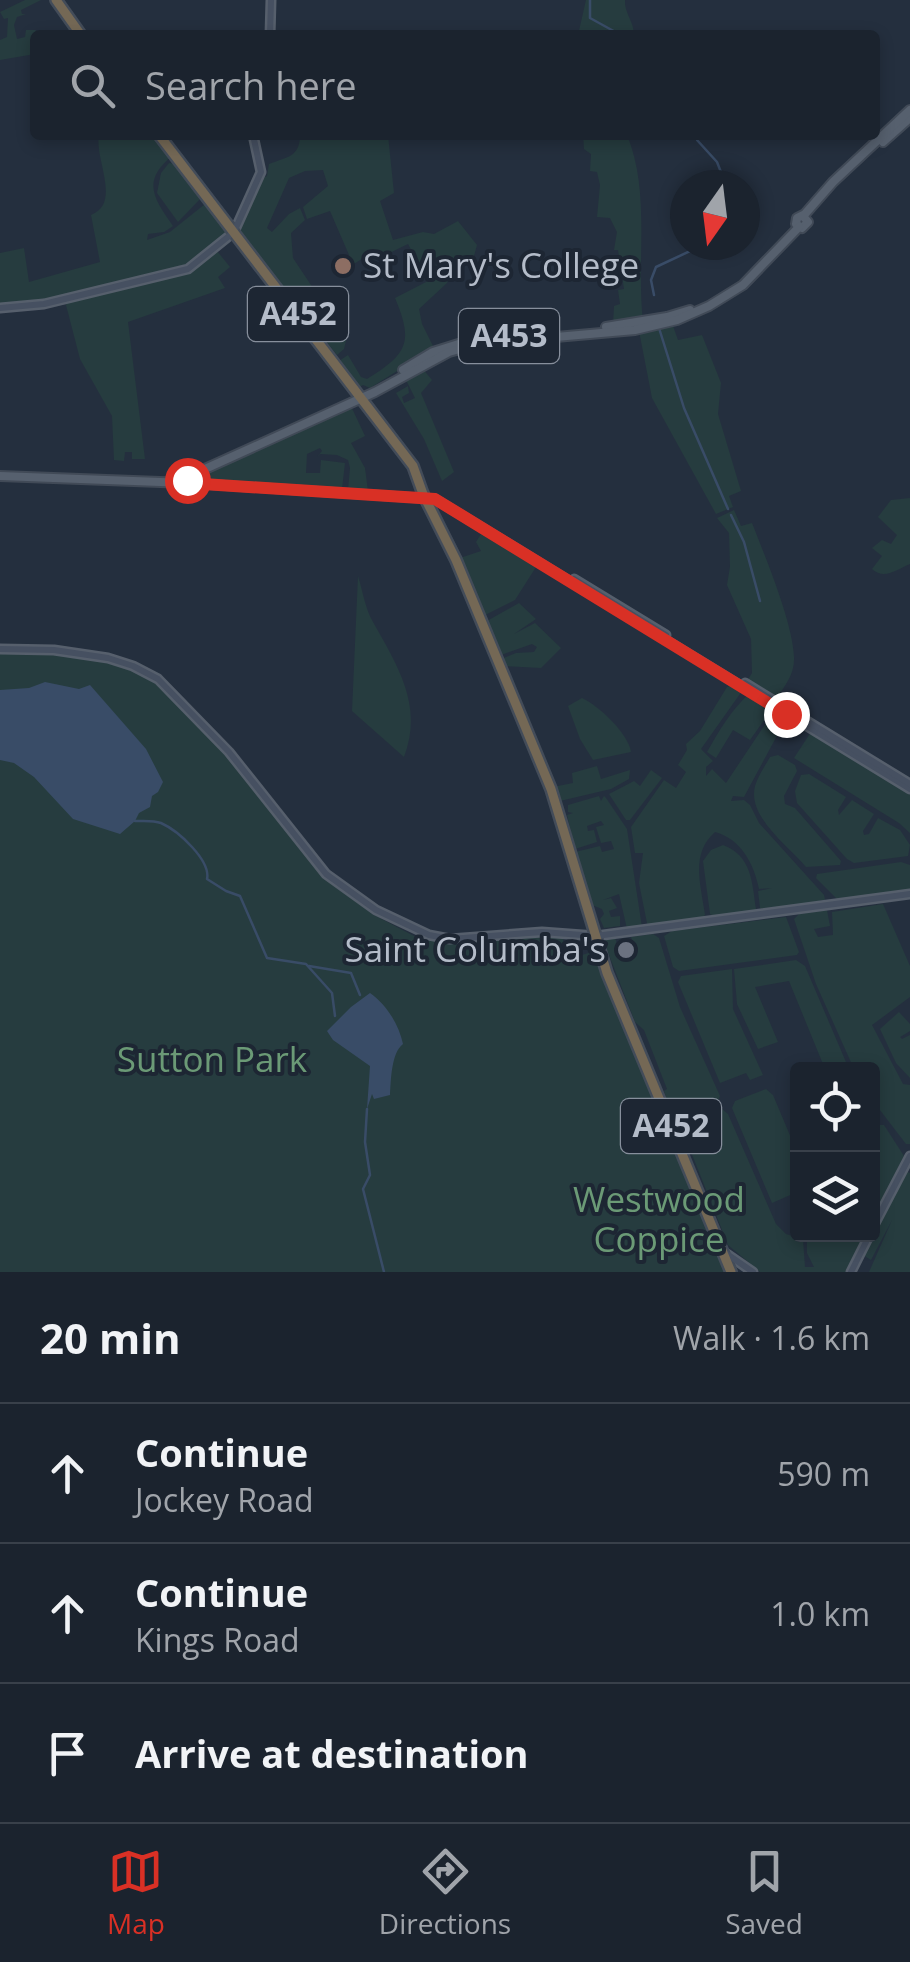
<!DOCTYPE html>
<html lang="en">
<head>
<meta charset="utf-8">
<style>
	body { margin:0; font-family:"Open Sans",sans-serif; background:#242b36; color:#f1f3f6 }
	.controls { position:absolute; right:30px; bottom:30px; display:grid; overflow:hidden; border-radius:10px; box-shadow:0 5px 15px #0003 }
	.controls button { width:90px; height:90px; display:grid; place-items:center; padding:0; border:0; border-bottom:2px solid #39404a; background:#1b232e; color:#f1f3f6; font:50px sans-serif }
	.compass { position:absolute; left:670px; top:170px; width:90px; height:90px; border-radius:50%; background:#1b232e; box-shadow:0 5px 15px #0003; rotate:194deg }
	.stop { position:absolute; width:30px; height:30px; margin:-22px; border:8px solid #d93025; border-radius:50%; background:#fff }
	.stop.end { background:#d93025; border-color:#fff; box-shadow:0 2px 10px #0008 }
	.list { margin:0; padding:0; list-style:none }
	h2 { display:flex; justify-content:space-between; align-items:center; height:130px; margin:0; padding:0 40px; font-size:42px }
	h2 small { font-size:32px; font-weight:400; color:#a0a4aa }
	.list li { display:grid; grid-template-columns:65px 1fr auto; gap:30px; align-items:center; box-sizing:border-box; height:140px; padding:0 40px; border-top:2px solid #39404a }
	.list b { display:block; font-size:38px; white-space:nowrap }
	.list p { margin:0; font-size:32px; white-space:nowrap; color:#a0a4aa }
	.list em { font-size:32px; font-style:normal; color:#a0a4aa }
	.icon { flex:none; width:55px; height:55px; fill:none; stroke:currentColor; stroke-width:2; stroke-linecap:round; stroke-linejoin:round }
	.map { position:relative; flex:none; width:910px; height:1272px; overflow:hidden }
	.search { position:absolute; background:#1b232e; box-shadow:0 5px 15px #0003; left:30px; right:30px; top:30px; height:110px; display:flex; align-items:center; gap:25px; box-sizing:border-box; padding:0 35px; border-radius:10px; color:#a0a4aa; font-size:38px }
	.sheet { height:550px; background:#1b232e }
	nav { display:flex; justify-content:space-around; align-items:center; box-sizing:border-box; height:140px; border-top:2px solid #39404a; background:#1b232e; font-size:28px; color:#a0a4aa }
	nav a { display:grid; justify-items:center; gap:5px }
	nav .on { color:#d93025 }
	.map>svg:first-child { display:block }
	.green { fill:#263c3f }
	.water { fill:#394c67 }
	.lines { fill:none; stroke-linecap:round; stroke-linejoin:round }
	.stream { stroke:#394c67; stroke-width:2.5 }
	.secondary-casing { stroke:#565f6c; stroke-width:11 }
	.primary-casing { stroke:#414a57; stroke-width:12 }
	.highway-casing { stroke:#434c59; stroke-width:14 }
	.secondary { stroke:#465061; stroke-width:6 }
	.primary { stroke:#56606e; stroke-width:8 }
	.highway { stroke:#746855; stroke-width:9 }
	.route { stroke:#d93025; stroke-width:12 }
	.education-dot { fill:#8d6e63; stroke:#1d2633; stroke-width:4 }
	.worship-dot { fill:#6b7280; stroke:#1d2633; stroke-width:4 }
	.labels { text-anchor:middle; stroke-width:8; stroke-linejoin:round; paint-order:stroke }
	.shield { fill:#1d2633; stroke:#878f9c; stroke-width:2.5 }
	.shield-label { font-size:32px; font-weight:bold; fill:#b4bcc9 }
	.poi-label { font-size:35px; fill:#b4bcc9; stroke:#1d2633; text-anchor:start }
	.park-label { font-size:35px; fill:#6b9a76; stroke:#1d2633 }
</style>
</head>
<body>
<div class="map">
<svg width="910" height="1272" viewBox="0 0 910 1272">
	<rect width="100%" height="100%" fill="#242f3e"/>
	<g class="green">
		<path d="M25,0H41L21,10L22,14H26L17,17L14,25L17,39L25,37L26,30H35L39,34L35,35V54L0,60V40L7,37L8,18L4,19L0,12Z"/>
		<path d="M586,0H625C624,13 634,21 634,35H578Z"/>
		<path d="M99,135H155L172,156C141,181 154,199 173,226L164,232L148,234L147,240L170,232L205,204L228,235L179,269L40,302L0,305V253L24,248L29,282L100,262L91,215C122,203 94,159 99,135Z"/>
		<path d="M300,135H388L394,193L380,201L393,240L423,232L434,234L458,221L477,245L474,256L461,260L447,283L419,309L422,324L434,348L370,388L363,385L359,387L339,361L348,355L361,377L367,379C407,354 414,343 395,298L428,281L408,244L369,263L365,257L349,267V255L330,211L307,219L303,207L328,186L323,170L305,171L289,178L267,228L272,232L289,214L300,208L305,220L291,233L293,258L337,324H350L344,349L337,355L239,232L263,178L267,176L269,164C287,157 300,157 300,135Z"/>
		<path d="M583,135H627C651,193 636,259 643,321L613,325L614,306L620,304L618,290L624,289L618,250H614L617,232L610,218L597,217L600,185L597,172L590,171L591,154L584,149Z"/>
		<path d="M169,163L176,164L201,198L178,222L157,193L161,173Z"/>
		<path d="M217,251L230,267L218,277L225,288L128,322L145,459H132V452H125L124,461L114,460L112,416L80,359L66,305L68,301L186,272Z"/>
		<path d="M672,323L678,340L702,335L721,383L718,414L741,491L729,496L733,507L716,514L652,398L639,331Z"/>
		<path d="M422,368L432,380L421,393L454,472L442,481L424,439L396,393L408,386L409,393L402,397L404,403L415,398L405,378Z"/>
		<path d="M350,404L365,436L351,443L365,468L368,491L348,490L350,468L348,460L337,455L320,454L317,457L322,451L320,448L307,454L306,473H320L321,460L345,463L342,489L192,480Z"/>
		<path d="M910,498V564C896,570 884,580 872,569L882,556L872,548L882,540L891,544L897,535L878,517L891,500Z"/>
		<path d="M734,510L741,526L752,523C765,556 793,623 794,657C795,674 785,686 776,699L747,681L752,673L751,639L727,585L730,567L729,533L717,518Z"/>
		<path d="M481,534L536,567L515,600L485,615L460,558L481,551L476,542Z"/>
		<path d="M358,576C363,592 365,608 373,622C397,665 424,706 404,757L352,711Z"/>
		<path d="M519,603L536,619L514,634L535,623L561,648L541,668L503,666L501,659L516,653L534,652L537,647L532,644L501,655L487,621Z"/>
		<path d="M19,652L103,659L133,668L160,683L264,797L329,882L374,915L414,936L442,943L562,936L565,948L573,945L582,955L595,951L728,1272H0V654Z"/>
		<path d="M734,685L742,691L701,749L713,761L706,767V776L712,769L726,783L766,723L779,732L744,797L733,796L731,801L744,800L750,805L759,823L824,895L825,900L764,911L760,908L758,891L772,888L759,889C754,864 741,839 715,832C690,854 701,885 705,915L702,919L648,928L639,883L643,853H635L631,827L664,780L676,788L686,772L678,765L687,750L686,744L700,731L727,687Z"/>
		<path d="M750,693L772,709L750,740L733,730L716,758L707,752C719,731 731,710 750,693Z"/>
		<path d="M582,698C599,706 628,733 631,752L593,760L580,739L568,706Z"/>
		<path d="M811,732L910,793V833L899,823L794,758Z"/>
		<path d="M778,755L795,765L797,771L784,796L785,804L795,808L841,861L840,865L806,867C789,846 747,817 755,786C758,776 765,766 770,757Z"/>
		<path d="M597,766L601,779L630,770L629,779L611,789L560,801L553,787L573,783L572,773Z"/>
		<path d="M651,770L662,778L630,820H626L609,794L634,781L640,786Z"/>
		<path d="M809,774L846,797L838,810L839,815L852,800L874,814L863,831L864,835L869,834L878,818L900,830L910,845L908,856L854,863L847,859L797,803L795,791L801,775Z"/>
		<path d="M599,796L601,801L604,796L606,798L627,829L642,927L627,929L619,894L603,900L611,898L617,908L609,911L611,917L620,916V926L604,928L600,919L604,914L602,909L592,905L575,852L600,846L602,852L614,849L611,841L601,843L596,827L604,825L601,821L587,826L588,831L594,830L597,842L575,849L567,815L573,813L568,812V805Z"/>
		<path d="M723,845C752,856 752,882 756,909L753,912L715,917L710,914L703,861L711,850Z"/>
		<path d="M901,862L910,865V891L839,901L816,878L817,874Z"/>
		<path d="M883,904L910,966V997L872,1025L903,1084L910,1085V1144H906L873,1101L872,1070L854,1069L816,984L794,919L799,914L827,910L830,926L814,929L818,937L833,935L832,912Z"/>
		<path d="M786,917L799,952L797,955L679,971L673,967L664,936L672,931Z"/>
		<path d="M653,934L659,938L680,1007L720,1096L717,1102L682,1116L674,1108L677,1115L670,1114L667,1109L671,1106H665L663,1102L667,1100L664,1091L667,1089L644,1030L635,1022L604,942L605,937L615,936L620,960L637,954L631,937Z"/>
		<path d="M796,960L805,966L849,1069H825L789,981L755,987L778,1042L758,1049L737,1004L734,969Z"/>
		<path d="M732,969L733,1009L763,1075L750,1080L746,1073L720,1083L678,982L681,976Z"/>
		<path d="M899,1012L910,1024V1031L900,1037L902,1039L910,1035V1078L896,1063L880,1029Z"/>
		<path d="M766,1089L773,1095L797,1152V1196L795,1193L772,1203L732,1108L735,1101Z"/>
		<path d="M721,1108L728,1114L776,1224L786,1234L803,1239L805,1267H814L807,1253V1238L817,1235H865L846,1272H760L728,1245L685,1137L686,1122L701,1116L707,1129L714,1123L713,1111Z"/>
		<path d="M879,1125H884L904,1156L873,1218V1137Z"/>
		<path d="M904,1170L910,1173V1272H869L892,1220L871,1260L863,1255Z"/>
	</g>
	<g class="water">
		<path d="M45,682L79,689L90,685L146,749L163,782L158,792L152,796L150,807L139,813L135,821L120,834L73,819L34,777L14,763L0,760V690L29,688Z"/>
		<path d="M370,993C387,1005 399,1025 403,1044C391,1053 391,1081 390,1095L374,1099L372,1094L367,1109L370,1066L333,1040L327,1031L351,1007Z"/>
	</g>
	<g class="lines">
		<g class="stream">
			<path d="M590,0V18L619,34"/>
			<path d="M692,135H693"/>
			<path d="M697,140L717,162L726,185"/>
			<path d="M654,295L651,280L656,267L703,245"/>
			<path d="M659,328L684,408L728,509"/>
			<path d="M731,515L744,542L760,601"/>
			<path d="M135,821C144,821 153,820 161,823C179,831 211,861 207,879L226,891L240,896L267,958L306,964L332,993L335,1016"/>
			<path d="M309,966L351,973L360,995"/>
			<path d="M367,1109L365,1142L370,1175L363,1189L384,1272"/>
		</g>
		<g class="secondary-casing">
			<g id="secondary">
				<path d="M270,35L271,0"/>
				<path d="M0,308L44,304L188,269L234,232L261,172L253,135"/>
				<path d="M187,483L435,499L910,789"/>
				<path d="M574,579L666,635"/>
				<path d="M0,649L54,650L108,658L133,666L158,679L229,752L326,874L376,910L429,935L450,939L542,932L596,936L910,894"/>
				<path d="M745,683L910,784"/>
				<path d="M872,1229L910,1156"/>
				<path d="M724,1252L753,1272"/>
				<path d="M851,1272L870,1234"/>
			</g>
		</g>
		<g class="primary-casing">
			<g id="primary">
				<path d="M883,142L910,118"/>
				<path d="M803,216L808,222L802,228L796,224L797,218L805,214L833,182L910,110"/>
				<path d="M606,327L667,317L690,310"/>
				<path d="M403,370L433,352L468,341"/>
				<path d="M0,476L187,483"/>
				<path d="M185,478L375,392L449,352L478,344L635,330L677,320L709,306L743,285L799,227"/>
			</g>
		</g>
		<g class="highway-casing">
			<g id="highway">
				<path d="M56,0L81,35"/>
				<path d="M159,135L413,466L423,494L456,560L551,789L607,973L731,1272"/>
			</g>
		</g>
		<use href="#secondary" class="secondary"/>
		<use href="#primary" class="primary"/>
		<use href="#highway" class="highway"/>
	</g>
	<g class="lines">
		<path class="route" d="M187,480L188,483L435,499L786,714"/>
	</g>
	<circle class="education-dot" cx="343" cy="266" r="10"/>
	<circle class="worship-dot" cx="626" cy="950" r="10"/>
	<g class="labels">
		<g class="shield">
			<rect x="248" y="287" width="100" height="54" rx="8"/>
			<rect x="459" y="309" width="100" height="54" rx="8"/>
			<rect x="621" y="1099" width="100" height="54" rx="8"/>
		</g>
		<g class="shield-label">
			<text x="298" y="325">A452</text>
			<text x="509" y="347">A453</text>
			<text x="671" y="1137">A452</text>
		</g>
		<g class="poi-label">
			<text x="363" y="278">St Mary's College</text>
			<text x="606" y="962" text-anchor="end">Saint Columba's</text>
		</g>
		<g class="park-label">
			<text x="212" y="1072">Sutton Park</text>
			<text x="659" y="1212">Westwood<tspan x="659" dy="40">Coppice</tspan></text>
		</g>
	</g>
</svg>
<div class="controls">
<button><svg class="icon" aria-label="locate" viewBox="0 0 24 24"><circle cx="12" cy="12" r="6"/><path d="M12 2v4M12 18v4M2 12h4M18 12h4"/></svg></button>
<button><svg class="icon" aria-label="layers" viewBox="0 0 24 24"><path d="M12 4l9 5-9 5-9-5zM3 14l9 5 9-5"/></svg></button>
</div>
<svg class="compass" viewBox="-18 -18 36 36"><path d="M0-13l5 13h-10z" fill="#e53935"/><path d="M0 13l5-13h-10z" fill="#a0a4aa"/></svg>
<div class="stop" style="left:187px;top:480px"></div>
<div class="stop end" style="left:786px;top:714px"></div>
<div class="search"><svg class="icon" aria-label="search" viewBox="0 0 24 24"><circle cx="10" cy="10" r="6"/><path d="M15 15l6 6"/></svg>Search here</div>
</div>
<section class="sheet">
<h2>20 min<small>Walk · 1.6 km</small></h2>
<ul class="list">
<li><svg class="icon" aria-label="ahead" viewBox="0 0 24 24"><path d="M12 20V5M6 11l6-6 6 6"/></svg><div><b>Continue</b><p>Jockey Road</p></div><em>590 m</em></li>
<li><svg class="icon" aria-label="ahead" viewBox="0 0 24 24"><path d="M12 20V5M6 11l6-6 6 6"/></svg><div><b>Continue</b><p>Kings Road</p></div><em>1.0 km</em></li>
<li><svg class="icon" aria-label="arrive" viewBox="0 0 24 24"><path d="M6 21V4h12l-3 4 3 4H6"/></svg><div><b>Arrive at destination</b></div></li>
</ul>
</section>
<nav>
<a class="on"><svg class="icon" aria-label="map" viewBox="0 0 24 24"><path d="M3 6l6-2 6 2 6-2v14l-6 2-6-2-6 2zM9 4v14M15 6v14"/></svg>Map</a>
<a><svg class="icon" aria-label="directions" viewBox="0 0 24 24"><path d="M12 3l9 9-9 9-9-9zM9 14v-3h6M13 9l2 2-2 2"/></svg>Directions</a>
<a><svg class="icon" aria-label="saved" viewBox="0 0 24 24"><path d="M7 4h10v16l-5-4-5 4z"/></svg>Saved</a>
</nav>
</body>
</html>
